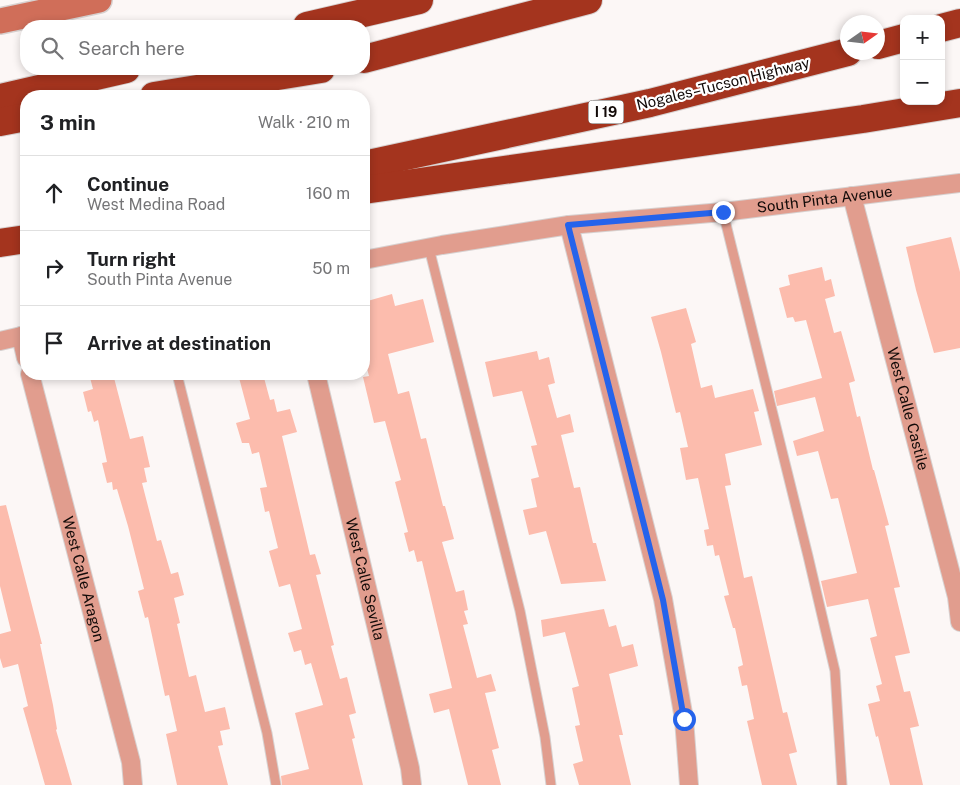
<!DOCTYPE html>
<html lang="en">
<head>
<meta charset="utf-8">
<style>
	body { margin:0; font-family:"Public Sans",sans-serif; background:#f2f2f2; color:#202124 }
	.controls { position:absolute; right:15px; top:15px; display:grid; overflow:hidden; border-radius:10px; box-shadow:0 2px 8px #0003 }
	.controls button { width:45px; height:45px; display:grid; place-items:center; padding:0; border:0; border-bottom:1px solid #e0e0e0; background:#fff; color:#202124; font:25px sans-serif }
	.compass { position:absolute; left:840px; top:15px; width:45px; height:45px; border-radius:50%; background:#fff; box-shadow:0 2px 8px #0003; rotate:76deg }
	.stop { position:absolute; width:15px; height:15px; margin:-11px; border:4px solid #2563eb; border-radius:50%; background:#fff }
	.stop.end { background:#2563eb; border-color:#fff; box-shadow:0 1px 5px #0008 }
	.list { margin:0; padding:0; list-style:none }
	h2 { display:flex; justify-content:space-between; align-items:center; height:65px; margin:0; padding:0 20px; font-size:21px }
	h2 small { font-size:16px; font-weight:400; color:#757577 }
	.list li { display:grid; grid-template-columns:32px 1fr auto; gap:15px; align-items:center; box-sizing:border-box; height:75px; padding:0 20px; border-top:1px solid #e0e0e0 }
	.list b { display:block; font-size:19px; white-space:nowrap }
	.list p { margin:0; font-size:16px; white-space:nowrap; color:#757577 }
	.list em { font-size:16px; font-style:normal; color:#757577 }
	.icon { flex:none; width:28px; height:28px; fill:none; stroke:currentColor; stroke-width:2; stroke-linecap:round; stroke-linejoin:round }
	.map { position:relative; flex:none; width:960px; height:785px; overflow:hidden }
	.search { position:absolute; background:#fff; box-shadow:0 2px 8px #0003; left:20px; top:20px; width:350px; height:55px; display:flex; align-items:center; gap:12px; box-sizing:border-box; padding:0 18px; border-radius:20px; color:#757577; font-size:19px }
	.panel { position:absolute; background:#fff; box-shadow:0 2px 8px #0003; left:20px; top:90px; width:350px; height:290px; border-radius:20px }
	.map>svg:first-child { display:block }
	.building { fill:#fcbcad }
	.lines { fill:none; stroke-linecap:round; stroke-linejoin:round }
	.lane-casing { stroke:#d7d1d0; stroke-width:11 }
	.street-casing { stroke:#d7d1d0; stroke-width:20 }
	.secondary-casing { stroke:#d7d1d0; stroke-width:28 }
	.highway-casing { stroke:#d7d1d0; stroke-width:30 }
	.lane { stroke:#e19d8e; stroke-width:9 }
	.street { stroke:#e19d8e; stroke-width:18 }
	.secondary { stroke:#d06e59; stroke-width:25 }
	.highway { stroke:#a4341e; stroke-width:28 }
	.route { stroke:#2563eb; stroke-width:6 }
	.labels { text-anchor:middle; stroke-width:4.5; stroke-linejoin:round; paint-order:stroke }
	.shield { fill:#fff; stroke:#595452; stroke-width:1 }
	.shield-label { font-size:14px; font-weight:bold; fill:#120a08 }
	.street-label { font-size:15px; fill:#120a08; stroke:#fff }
</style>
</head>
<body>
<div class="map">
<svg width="960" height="785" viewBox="0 0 960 785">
	<rect width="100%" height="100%" fill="#fcf7f6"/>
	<g class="building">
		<path d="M951,237L960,272V348L934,353L916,290L906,247Z"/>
		<path d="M822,267L825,281L831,279L835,296L825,299L834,333L841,331L855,381L849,383L857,417L860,416L873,470H874L889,525L885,526L900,587L894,588L910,653L895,656L904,692L910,691L919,726L910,728L923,785H890L878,736L876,737L868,704L880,701L876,686L882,684L870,638L877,636L868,599L827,607L821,581L857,573L838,498L831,499L818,451L797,456L793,441L824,431L815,397L777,406L774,391L822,378L806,320L795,322L793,317L787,318L779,288L790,285L788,275Z"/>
		<path d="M392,294L395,306L423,299L434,342L388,354L398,394L409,391L421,439L426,438L443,506H445L454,539L442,542L456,592L464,590L468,610L464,611L468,624L463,625L477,678L491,674L496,691L485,693L499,748L492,750L501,785H468L449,709L434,713L429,694L452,688L422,561L417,562L414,550L409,552L404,533L408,532L395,482L401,480L385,421L374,423L363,377L369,376L364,357V302Z"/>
		<path d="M686,308L696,342L691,344L701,388L712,385L715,398L753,389L759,411L754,412L762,445L725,454L731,485L725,486L744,578L752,576L783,713L787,712L797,752L789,754L797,785H762L747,721L754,719L747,685L742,686L738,667L743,665L735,628H733L724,596L729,595L719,555L715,556L713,545L707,546L704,530L709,529L698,478L686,480L680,448L688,447L680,412L676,413L661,352L651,317Z"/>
		<path d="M537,351L539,360L549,357L555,383L548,385L557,418L570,414L574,432L561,435L574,488L580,487L593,543H596L606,581L561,584L546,531L529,535L523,510L537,507L531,479L539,477L531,446L537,445L522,391L493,397L485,362Z"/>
		<path d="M89,374H113L130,439L143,436L150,467L144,468L147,482L142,483L157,541L161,540L171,574L178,572L184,595L174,598L180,623L177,624L189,677L196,675L205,712L225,707L230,729L220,731L223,745L218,746L228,785H177L166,734L177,731L169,695L165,696L148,617L145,618L138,591L144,589L128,526L117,489L113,490L112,482L107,483L102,463L107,462L98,420L94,422L91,411L88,412L83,392L93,389Z"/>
		<path d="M238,374H263L270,400L274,399L277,412L290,409L297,432L282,436L310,555L315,554L321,574L316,575L334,645L331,646L340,679L347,677L356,713L349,715L355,738L352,739L363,785H282L281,776L309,769L295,713L323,705L311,663L305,665L301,650L294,652L288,633L302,629L290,584L279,587L269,551L278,548L269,511L265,512L260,488L267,487L259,452L252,454L249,443H242L236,423L250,419Z"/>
		<path d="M6,505L42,644H40L53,705L57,729L56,730L72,785H45L23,708L28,706L18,664L3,668L0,658V634L11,631L0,586V506Z"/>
		<path d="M604,609L609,627L616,625L622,647L633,644L638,666L609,674L623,735H619L631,785H579L573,764L583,761L575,726L580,725L572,688L579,686L565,632L543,637L541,620Z"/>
	</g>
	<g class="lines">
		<g class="lane-casing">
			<g id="lane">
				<path d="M723,212L808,556L835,671L842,785"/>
				<path d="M429,248L520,611L545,737L551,785"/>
				<path d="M177,374L267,733L276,785"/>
			</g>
		</g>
		<g class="street-casing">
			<g id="street">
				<path id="s1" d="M852,196L957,597L960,622"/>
				<path d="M569,225L663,599L684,719L689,785"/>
				<path id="s2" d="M364,260L442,245L569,225L723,212L960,183"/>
				<path d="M21,336L26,358"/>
				<path d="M0,341L26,335"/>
				<path id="s3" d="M30,374L131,762L133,785"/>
				<path id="s4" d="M316,374L410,768L412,785"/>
			</g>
		</g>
		<g class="secondary-casing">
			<path id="secondary" d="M0,21L99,0"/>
		</g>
		<g class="highway-casing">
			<g id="highway">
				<path d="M307,26L419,0"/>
				<path d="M941,28L960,23"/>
				<path d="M878,45L904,38"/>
				<path d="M364,59L588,0"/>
				<path d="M154,96L321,69"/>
				<path d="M0,98L126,69"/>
				<path d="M0,122L26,117"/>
				<path d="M364,165L650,103L848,52"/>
				<path d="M364,190L863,119L960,103"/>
				<path d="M0,243L26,239"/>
			</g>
		</g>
		<use href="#lane" class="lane"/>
		<use href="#street" class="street"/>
		<use href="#secondary" class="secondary"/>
		<use href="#highway" class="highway"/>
	</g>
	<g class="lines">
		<path class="route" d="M684,719L663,600L568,225L723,212"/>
	</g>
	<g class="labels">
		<rect class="shield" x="588.5" y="100.5" width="35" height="23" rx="4"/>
		<g class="shield-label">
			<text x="606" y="117">I 19</text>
		</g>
		<g class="street-label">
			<text transform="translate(723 84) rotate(-14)" y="5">Nogales–Tucson Highway</text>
			<text dy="5" stroke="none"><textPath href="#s2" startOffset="465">South Pinta Avenue</textPath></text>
			<text dy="5" stroke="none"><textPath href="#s1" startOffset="220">West Calle Castile</textPath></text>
			<text dy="5" stroke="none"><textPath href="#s3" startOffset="212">West Calle Aragon</textPath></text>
			<text dy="5" stroke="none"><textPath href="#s4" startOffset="211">West Calle Sevilla</textPath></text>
		</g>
	</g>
</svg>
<div class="controls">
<button>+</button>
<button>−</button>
</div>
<svg class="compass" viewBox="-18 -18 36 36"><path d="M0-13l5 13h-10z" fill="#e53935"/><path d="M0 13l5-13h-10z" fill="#757577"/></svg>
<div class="stop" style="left:684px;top:719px"></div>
<div class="stop end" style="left:723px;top:212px"></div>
<div class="search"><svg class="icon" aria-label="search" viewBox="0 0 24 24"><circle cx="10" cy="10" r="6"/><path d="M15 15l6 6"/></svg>Search here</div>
<section class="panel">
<h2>3 min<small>Walk · 210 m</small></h2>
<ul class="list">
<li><svg class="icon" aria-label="ahead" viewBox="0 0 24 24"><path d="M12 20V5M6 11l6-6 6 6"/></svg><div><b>Continue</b><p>West Medina Road</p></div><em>160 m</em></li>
<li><svg class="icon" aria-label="right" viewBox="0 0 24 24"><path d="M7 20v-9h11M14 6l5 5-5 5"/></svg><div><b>Turn right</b><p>South Pinta Avenue</p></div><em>50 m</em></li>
<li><svg class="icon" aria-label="arrive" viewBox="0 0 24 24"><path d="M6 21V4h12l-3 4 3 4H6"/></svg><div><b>Arrive at destination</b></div></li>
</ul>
</section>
</div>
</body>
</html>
